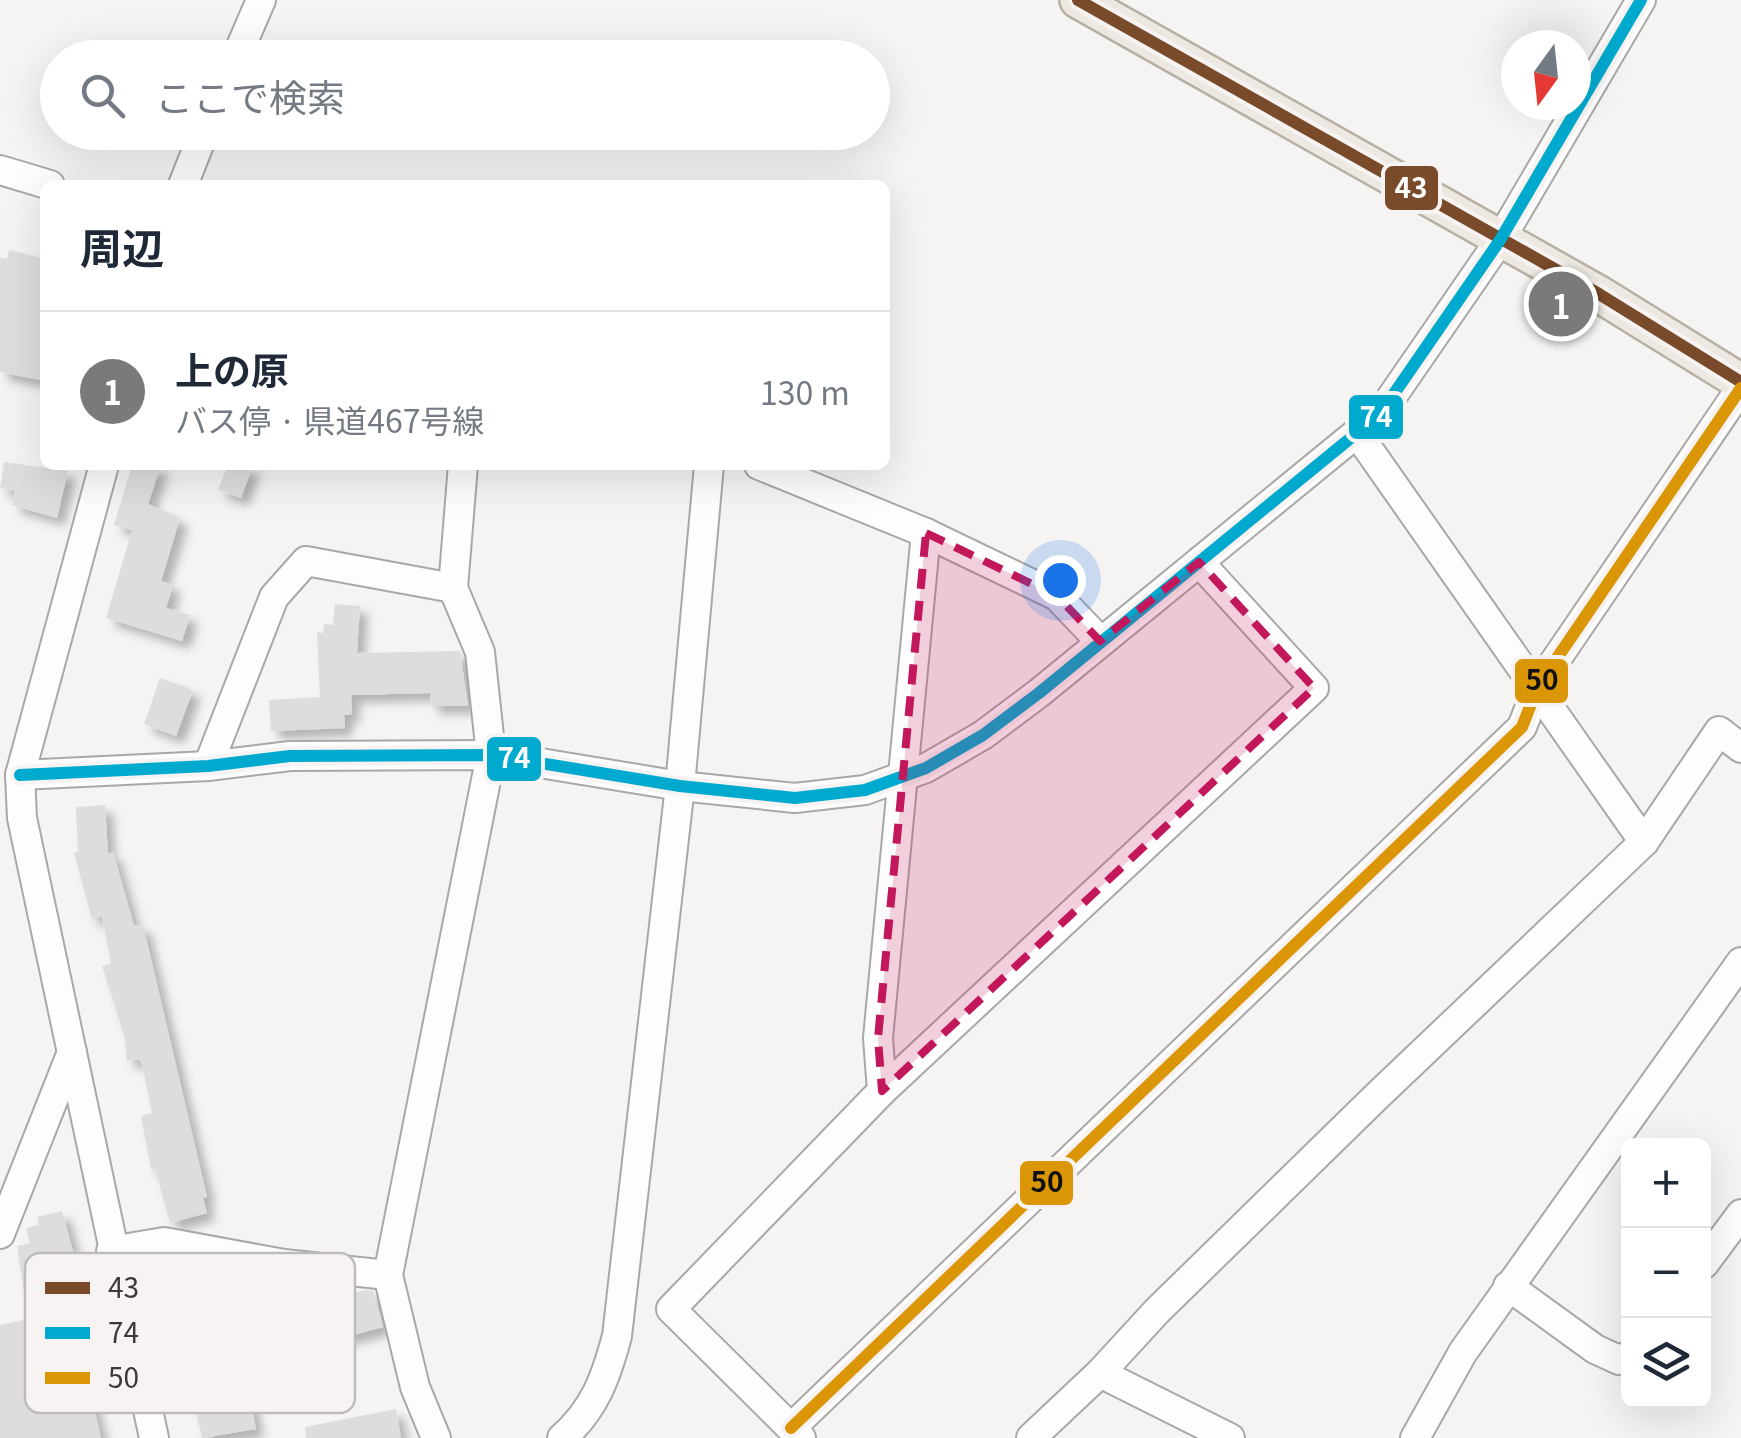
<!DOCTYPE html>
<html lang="ja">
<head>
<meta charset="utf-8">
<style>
	body { margin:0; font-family:Georgia,"Noto Sans JP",serif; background:#f2f2f3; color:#1f2937 }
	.controls { position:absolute; right:30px; bottom:30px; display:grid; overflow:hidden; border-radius:15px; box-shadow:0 10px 40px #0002 }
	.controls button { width:90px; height:90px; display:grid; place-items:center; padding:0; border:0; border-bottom:2px solid #e0e1e3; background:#fff; color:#1f2937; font:50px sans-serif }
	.compass { position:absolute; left:1501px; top:30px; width:90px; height:90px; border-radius:50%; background:#fff; box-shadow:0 10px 40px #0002; rotate:195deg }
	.you { position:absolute; left:1060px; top:580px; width:35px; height:35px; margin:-25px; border:8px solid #fff; border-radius:50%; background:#1a73e8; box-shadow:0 0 0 15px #1a73e833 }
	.badge { display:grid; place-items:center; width:65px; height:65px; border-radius:50%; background:#7c7a79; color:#fff; font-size:32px; font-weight:700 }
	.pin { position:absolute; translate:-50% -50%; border:5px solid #fff; box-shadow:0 2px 10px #0006 }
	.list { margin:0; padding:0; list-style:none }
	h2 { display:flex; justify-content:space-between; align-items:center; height:130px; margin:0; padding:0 40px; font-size:42px }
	h2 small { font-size:32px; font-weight:400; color:#747a83 }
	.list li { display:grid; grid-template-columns:65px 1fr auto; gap:30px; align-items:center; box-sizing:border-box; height:160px; padding:0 40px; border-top:2px solid #e0e1e3 }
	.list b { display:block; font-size:38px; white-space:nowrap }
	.list p { margin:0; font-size:32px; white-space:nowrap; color:#747a83 }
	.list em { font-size:32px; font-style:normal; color:#747a83 }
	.icon { flex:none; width:55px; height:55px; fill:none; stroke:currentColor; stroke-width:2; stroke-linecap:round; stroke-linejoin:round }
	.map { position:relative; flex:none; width:1741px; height:1438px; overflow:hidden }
	.search { position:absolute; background:#fff; box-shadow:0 10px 40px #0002; left:40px; top:40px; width:850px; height:110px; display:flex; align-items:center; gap:25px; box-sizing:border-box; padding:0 35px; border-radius:55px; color:#747a83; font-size:38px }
	.panel { position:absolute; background:#fff; box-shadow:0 10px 40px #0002; left:40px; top:180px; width:850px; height:290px; border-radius:15px }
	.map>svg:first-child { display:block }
	.building { fill:#dedddc; filter:url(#shadow) }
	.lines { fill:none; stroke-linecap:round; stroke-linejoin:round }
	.minor-casing { stroke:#a9a8a7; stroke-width:32 }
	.major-casing { stroke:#b7afa3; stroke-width:40 }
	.minor { stroke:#fefdfd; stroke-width:28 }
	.major { stroke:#ede9e2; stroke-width:35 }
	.bus-1-casing { stroke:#f7f3f2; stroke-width:20 }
	.bus-2-casing { stroke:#f7f3f2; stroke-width:20 }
	.bus-3-casing { stroke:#f7f3f2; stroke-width:20 }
	.bus-1 { stroke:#7a4b2a; stroke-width:12 }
	.bus-2 { stroke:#00a9ce; stroke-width:12 }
	.bus-3 { stroke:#db9608; stroke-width:12 }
	.marked { fill:#c2185b; fill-opacity:0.2; stroke:#c2185b; stroke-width:8; stroke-dasharray:20 12; stroke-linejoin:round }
	.key { fill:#f7f3f2; stroke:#bebbba; stroke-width:2.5 }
	.key-label { font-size:28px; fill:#3a3938 }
	.line-badge { stroke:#f7f3f2; stroke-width:4 }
	.badge-label { font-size:28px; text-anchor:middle; font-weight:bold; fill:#fff }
	.pale-badge-label { font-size:28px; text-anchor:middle; font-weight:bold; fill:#111 }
</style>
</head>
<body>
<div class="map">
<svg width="1741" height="1438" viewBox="0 0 1741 1438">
	<defs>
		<filter id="shadow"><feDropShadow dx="8" dy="8" stdDeviation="5" flood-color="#0004"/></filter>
	</defs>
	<rect width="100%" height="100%" fill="#f6f4f3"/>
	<g class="building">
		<path d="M9,250L45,259V381L0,372V257L7,259Z"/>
		<path d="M4,462L68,471L57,518L12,505L15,491L0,488Z"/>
		<path d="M132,465H161L148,504L180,518L161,581L173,585L166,608L190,615L182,641L106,618L132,530L114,525Z"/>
		<path d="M228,465H253L241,498L218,490Z"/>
		<path d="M335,604L360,606L357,653L460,651L468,706H431L430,693L351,695L352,714L344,715L345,728L271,731L269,700L320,697L317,632L323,633L324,624L333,625Z"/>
		<path d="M160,678L193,690L176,736L144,724Z"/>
		<path d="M105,805L108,854L113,852L134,926L143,925L207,1197L203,1198L207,1213L170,1223L155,1169H151L141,1116L152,1113L142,1064L139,1059L127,1061L124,1035L102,966L111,964L102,916L92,919L74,853L78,852L76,807Z"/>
		<path d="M62,1211L95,1332L84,1335L90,1361L83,1363L101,1438H0V1325L28,1319L17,1246L30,1243L26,1228L39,1225L37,1217Z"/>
		<path d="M217,1276L231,1327L235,1326L256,1429L202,1438L168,1288Z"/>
		<path d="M365,1290L373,1291L383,1327L316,1345L307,1313L338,1305L335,1298Z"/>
		<path d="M396,1409L401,1438H306L305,1427Z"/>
	</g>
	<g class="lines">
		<g class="minor-casing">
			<g id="minor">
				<path d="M236,58L261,0"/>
				<path d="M0,170L50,185"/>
				<path d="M183,185L204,132"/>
				<path d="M1357,433L1644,842"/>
				<path d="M104,465L20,775L22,818L154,1438"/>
				<path d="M759,465L926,533L1057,596L1100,641"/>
				<path d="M208,766L274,597L306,561L453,588"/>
				<path d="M20,775L208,766L290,756L491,755L680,786L795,798L865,790L926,768L983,735L1039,693L1380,414L1500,240L1641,0"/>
				<path d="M882,1091L878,1038L926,533"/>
				<path d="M0,1234L72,1052"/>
				<path d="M111,1251L164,1242L284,1264L388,1275"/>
				<path d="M1704,1264L1741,1214"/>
				<path d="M1508,1286L1595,1349L1619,1360L1628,1356"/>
				<path d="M1100,1373L1157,1311L1376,1097L1644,842L1719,731L1741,748"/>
				<path d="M791,1428L1522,727L1538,686L1741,388"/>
				<path d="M436,1438L415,1387L388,1275L491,755L480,652L453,588L463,465"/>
				<path d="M562,1438C595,1409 606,1377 617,1336L680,786L709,465"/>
				<path d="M801,1438L671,1309L882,1091L1314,688L1199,562"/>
				<path d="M1031,1438L1100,1373L1230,1438"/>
				<path d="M1415,1438L1463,1352L1741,962"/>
			</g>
		</g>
		<g class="major-casing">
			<path id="major" d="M1078,0L1599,294L1741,382"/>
		</g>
		<use href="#minor" class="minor"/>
		<use href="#major" class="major"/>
		<g class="bus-1-casing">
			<path id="bus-1" d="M1078,0L1599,294L1741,382"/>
		</g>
		<g class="bus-2-casing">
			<path id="bus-2" d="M20,775L208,766L290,756L491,755L680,786L795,798L865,790L926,768L983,735L1039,693L1380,414L1500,240L1641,0"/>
		</g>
		<g class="bus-3-casing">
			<path id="bus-3" d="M791,1428L1522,727L1538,686L1741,388"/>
		</g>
		<use href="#bus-1" class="bus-1"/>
		<use href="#bus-2" class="bus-2"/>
		<use href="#bus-3" class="bus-3"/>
	</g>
	<path class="marked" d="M926,533L1057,596L1100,641L1199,562L1314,688L882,1091L878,1038Z"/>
	<rect x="25" y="1253" width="330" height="160" rx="15" class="key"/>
	<rect x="45" y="1282" width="45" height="12" fill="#7a4b2a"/>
	<rect x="45" y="1327" width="45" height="12" fill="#00a9ce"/>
	<rect x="45" y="1372" width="45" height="12" fill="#db9608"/>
	<g class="key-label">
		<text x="108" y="1298">43</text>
		<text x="108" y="1343">74</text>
		<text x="108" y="1388">50</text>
	</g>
	<g class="line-badge">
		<rect x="1383" y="164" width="57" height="48" rx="10" fill="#7a4b2a"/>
		<rect x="1347" y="393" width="58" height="48" rx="10" fill="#00a9ce"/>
		<rect x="1513" y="657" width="57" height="48" rx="10" fill="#db9608"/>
		<rect x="485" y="735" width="58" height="48" rx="10" fill="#00a9ce"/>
		<rect x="1018" y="1159" width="57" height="48" rx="10" fill="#db9608"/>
	</g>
	<g class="badge-label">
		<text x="1411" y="198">43</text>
		<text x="1376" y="427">74</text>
		<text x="514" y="768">74</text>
	</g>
	<g class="pale-badge-label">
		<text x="1542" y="690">50</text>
		<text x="1047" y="1192">50</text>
	</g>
</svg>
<div class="controls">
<button>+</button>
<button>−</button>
<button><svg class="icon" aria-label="layers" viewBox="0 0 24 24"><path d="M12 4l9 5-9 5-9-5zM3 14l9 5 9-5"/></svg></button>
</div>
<svg class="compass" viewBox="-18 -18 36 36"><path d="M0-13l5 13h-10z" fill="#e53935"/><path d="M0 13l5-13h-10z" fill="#747a83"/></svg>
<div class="you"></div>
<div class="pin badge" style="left:1561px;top:304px">1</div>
<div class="search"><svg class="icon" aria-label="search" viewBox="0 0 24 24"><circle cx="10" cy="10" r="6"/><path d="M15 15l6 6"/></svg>ここで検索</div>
<section class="panel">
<h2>周辺<small></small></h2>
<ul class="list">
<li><span class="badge">1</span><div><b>上の原</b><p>バス停 · 県道467号線</p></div><em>130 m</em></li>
</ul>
</section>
</div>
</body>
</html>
